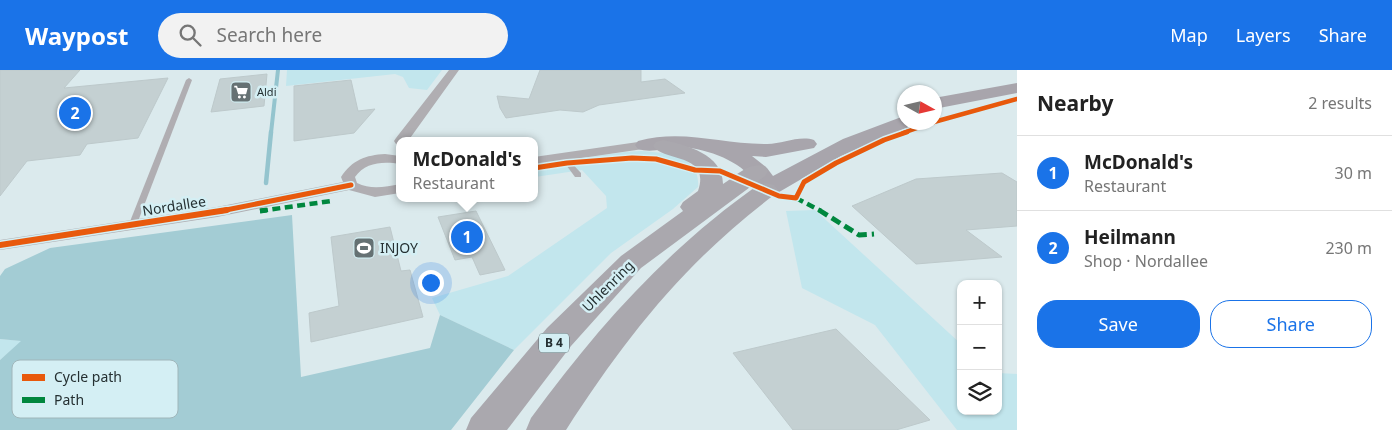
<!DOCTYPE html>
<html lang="en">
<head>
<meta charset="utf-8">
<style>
	body { margin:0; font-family:"Noto Sans",sans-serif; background:#f2f2f2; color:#222 }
	.controls { position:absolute; right:15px; bottom:15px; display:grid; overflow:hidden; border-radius:10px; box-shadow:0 1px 4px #0004 }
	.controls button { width:45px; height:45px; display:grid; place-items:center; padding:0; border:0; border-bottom:1px solid #e0e0e0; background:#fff; color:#222; font:25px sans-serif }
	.compass { position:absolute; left:897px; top:15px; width:45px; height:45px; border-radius:50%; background:#fff; box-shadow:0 1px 4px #0004; rotate:98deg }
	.you { position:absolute; left:430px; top:212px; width:18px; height:18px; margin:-12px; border:4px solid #fff; border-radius:50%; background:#1a73e8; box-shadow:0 0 0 8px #1a73e833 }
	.badge { display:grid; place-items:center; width:32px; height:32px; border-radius:50%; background:#1a73e8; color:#fff; font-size:16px; font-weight:700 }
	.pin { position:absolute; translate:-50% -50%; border:2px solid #fff; box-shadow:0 1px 5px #0006 }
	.popup { position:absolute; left:396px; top:67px; width:142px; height:65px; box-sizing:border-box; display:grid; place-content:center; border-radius:10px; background:#fff; filter:drop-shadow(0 1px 4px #0005); font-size:16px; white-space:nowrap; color:#767676 }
	.popup b { font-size:19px; color:#222 }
	.popup::after { content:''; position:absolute; left:50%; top:100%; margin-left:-10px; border:10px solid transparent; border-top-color:#fff }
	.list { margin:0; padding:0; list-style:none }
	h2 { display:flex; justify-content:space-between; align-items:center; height:65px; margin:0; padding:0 20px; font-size:21px }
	h2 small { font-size:16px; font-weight:400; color:#767676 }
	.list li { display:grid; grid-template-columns:32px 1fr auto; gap:15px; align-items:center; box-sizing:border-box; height:75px; padding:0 20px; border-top:1px solid #e0e0e0 }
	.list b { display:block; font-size:19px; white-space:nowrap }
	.list p { margin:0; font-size:16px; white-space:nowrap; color:#767676 }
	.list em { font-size:16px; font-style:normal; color:#767676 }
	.actions { display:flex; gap:10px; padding:15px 20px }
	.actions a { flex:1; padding:11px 0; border:1px solid #1a73e8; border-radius:20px; text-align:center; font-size:18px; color:#1a73e8 }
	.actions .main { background:#1a73e8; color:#fff }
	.icon { flex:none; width:28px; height:28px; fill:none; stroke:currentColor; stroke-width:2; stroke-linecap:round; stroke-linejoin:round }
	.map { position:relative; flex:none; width:1017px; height:360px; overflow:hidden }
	header { display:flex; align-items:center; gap:30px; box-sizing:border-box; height:70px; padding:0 25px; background:#1a73e8; color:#fff }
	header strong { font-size:24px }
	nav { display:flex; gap:28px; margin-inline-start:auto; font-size:18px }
	.search { width:350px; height:45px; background:#f2f2f2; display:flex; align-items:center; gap:12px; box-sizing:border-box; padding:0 18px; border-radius:28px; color:#767676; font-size:19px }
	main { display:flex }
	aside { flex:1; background:#fff }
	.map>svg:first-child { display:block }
	.green { fill:#c2e6ed }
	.forest { fill:#a3ccd4 }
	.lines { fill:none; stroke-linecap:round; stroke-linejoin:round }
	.stream-far1 { stroke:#94c4ce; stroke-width:4 }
	.stream { stroke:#94c4ce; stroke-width:4.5 }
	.building { fill:#c4d0d2; stroke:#bdc9cb }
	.service { fill:#b0aeb2; fill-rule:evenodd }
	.minor { fill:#b0aeb2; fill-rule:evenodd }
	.primary { fill:#a8a5ac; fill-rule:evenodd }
	.trunk { fill:#aaa8ae; fill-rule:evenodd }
	.quiet-far1 { stroke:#00873e; stroke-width:4.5; stroke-dasharray:8 4.5; stroke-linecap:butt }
	.quiet { stroke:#00873e; stroke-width:5; stroke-dasharray:10 5; stroke-linecap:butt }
	.cycleway-far2-casing { stroke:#d4eff4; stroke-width:6 }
	.cycleway-far1-casing { stroke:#d4eff4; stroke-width:8 }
	.cycleway-casing { stroke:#d4eff4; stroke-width:9 }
	.cycleway-far2 { stroke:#e8590c; stroke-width:4.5 }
	.cycleway-far1 { stroke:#e8590c; stroke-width:5 }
	.cycleway { stroke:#e8590c; stroke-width:6 }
	.labels { text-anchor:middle; stroke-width:5; stroke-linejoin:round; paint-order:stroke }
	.far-poi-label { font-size:11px; fill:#253032; stroke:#d4eff4; text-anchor:start }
	.shield { fill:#d4eff4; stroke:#5a696c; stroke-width:1 }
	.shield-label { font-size:12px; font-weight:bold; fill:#253032 }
	.street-label { font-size:14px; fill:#253032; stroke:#d4eff4 }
	.poi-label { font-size:14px; fill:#253032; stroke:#d4eff4; text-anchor:start }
	.key { fill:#d4eff4; stroke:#a0b6ba; stroke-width:1 }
	.key-label { font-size:14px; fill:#253032 }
</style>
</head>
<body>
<header>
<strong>Waypost</strong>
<div class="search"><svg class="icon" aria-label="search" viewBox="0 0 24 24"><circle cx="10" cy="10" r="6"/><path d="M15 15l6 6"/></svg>Search here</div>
<nav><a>Map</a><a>Layers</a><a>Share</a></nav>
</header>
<main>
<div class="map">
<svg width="1017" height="360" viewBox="0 0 1017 360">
	<rect width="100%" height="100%" fill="#dbeaed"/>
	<g class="green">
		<path d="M287,0H442L427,20L409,18L403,7L395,4L286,16Z"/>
		<path d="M641,81C666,83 701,85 698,117L673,139L611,183L514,280L440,245L432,228L508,206L607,138L606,126L582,100L535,107V95L624,82Z"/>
		<path d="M815,140L961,274V341H998V303L1017,304V360H957L875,255L802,218L786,141Z"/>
		<path d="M0,269L22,271L0,290Z"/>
	</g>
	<path class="forest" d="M292,145L301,307L430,278L440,245L514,280L451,360H0V290L21,271L0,269V206L5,199L50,178Z"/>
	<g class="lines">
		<path class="stream-far1" d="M271,63L278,0"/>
		<path class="stream" d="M266,113L271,62"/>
	</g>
	<g class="building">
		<path d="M0,0H80L64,18L168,8L138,68L87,74L80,85L27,91L0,126Z"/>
		<path d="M540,0H641V12L665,9L685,23L599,35L583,42L560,40L506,48L500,38L497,26L529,29Z"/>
		<path d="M267,4L264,36L211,42L220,9Z"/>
		<path d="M351,10L358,41L375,39L354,63L294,71V16Z"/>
		<path d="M1002,103L1017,112V156L966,160L1002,187L916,194L852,136L916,109Z"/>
		<path d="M476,141L505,200L480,205L472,187L455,190L438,147Z"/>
		<path d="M390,157L401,201L410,200L423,247L311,272L309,243L339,236L331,167Z"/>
		<path d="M836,259L930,350L896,360H793L733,283Z"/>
	</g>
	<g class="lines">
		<g class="service">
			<path d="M189,8L192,10L137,154L133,156H130L129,154L186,10Z"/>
			<path d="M563,85L565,86L581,103V107H575L561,88V86Z"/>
		</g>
		<g class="minor">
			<path d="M449,0H459L408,71H400V75L396,74L394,71L396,68Z"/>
			<path d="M645,71L652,75L650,78L534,95V87Z"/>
			<path d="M385,84L400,86V94C384,91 365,92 355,107L357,113C371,120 385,117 400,114V123L375,127L349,120L217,147L0,180V170L217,137L343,112L341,107C352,90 366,85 385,84Z"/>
		</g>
		<g class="primary">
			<path d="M1017,13V23L934,39V28Z"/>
			<path d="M904,46V52H913L911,56L841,86L774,125L766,127L758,125C754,119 754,113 750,107C738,89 698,76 676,77C663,79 650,83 638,79L635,75L638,71C683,59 720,74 765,74C781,75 798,65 814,70L817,74L814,78L766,87L752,86L767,98L773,106L843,69Z"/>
		</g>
		<g class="trunk">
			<path d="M663,70C686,75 723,84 723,114C737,105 749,92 765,96L768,101L765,106L641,198L571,276L507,360H466L471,348L547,258L621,186L683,141L680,137L683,132L698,121C711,83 664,92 653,76L656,72Z"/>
			<path d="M766,113L774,115L778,120L774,125C685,192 626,267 566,360H526L531,348C597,258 666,180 758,115Z"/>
		</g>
		<g class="quiet-far1">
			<path d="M796,128L821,141"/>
			<path d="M260,141L331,131"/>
		</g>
		<g class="quiet">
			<path d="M819,140L859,165L874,164"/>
			<path d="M260,141L267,140"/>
		</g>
		<g class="cycleway-far2-casing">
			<g id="cycleway-far2">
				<path d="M934,52L1017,29"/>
				<path d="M903,63L934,52"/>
			</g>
		</g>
		<g class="cycleway-far1-casing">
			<g id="cycleway-far1">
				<path d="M534,98L567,93L632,88L656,89L695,100L720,101L779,126L796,128L804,112L836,93L884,70L907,62"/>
				<path d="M221,141L351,115"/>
			</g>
		</g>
		<g class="cycleway-casing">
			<path id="cycleway" d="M0,175L227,140"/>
		</g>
		<use href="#cycleway-far2" class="cycleway-far2"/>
		<use href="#cycleway-far1" class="cycleway-far1"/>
		<use href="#cycleway" class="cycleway"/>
	</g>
	<defs>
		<g id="supermarket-square" transform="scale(1.125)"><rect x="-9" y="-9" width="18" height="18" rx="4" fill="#657173" stroke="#d4eff4"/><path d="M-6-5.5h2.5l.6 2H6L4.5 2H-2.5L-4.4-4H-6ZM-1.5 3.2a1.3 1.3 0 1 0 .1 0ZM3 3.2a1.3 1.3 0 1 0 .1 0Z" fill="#fff"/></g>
		<g id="stadium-square" transform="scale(1.125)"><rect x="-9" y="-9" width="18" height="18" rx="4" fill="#657173" stroke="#d4eff4"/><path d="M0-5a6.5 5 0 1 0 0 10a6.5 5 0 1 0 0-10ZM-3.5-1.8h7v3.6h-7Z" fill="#fff"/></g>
	</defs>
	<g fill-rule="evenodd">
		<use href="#supermarket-square" x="241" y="22"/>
		<use href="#stadium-square" x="364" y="178"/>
	</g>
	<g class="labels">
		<g class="far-poi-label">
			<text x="257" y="26">Aldi</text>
		</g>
		<rect class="shield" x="539" y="263.5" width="30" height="19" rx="4"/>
		<g class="shield-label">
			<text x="554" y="277">B 4</text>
		</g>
		<g class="street-label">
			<text transform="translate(174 136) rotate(-9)" y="5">Nordallee</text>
			<text transform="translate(608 216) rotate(-45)" y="5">Uhlenring</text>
		</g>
		<g class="poi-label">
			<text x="380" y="183">INJOY</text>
		</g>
	</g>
	<rect x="12" y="290" width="166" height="58" rx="8" class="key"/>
	<rect x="22" y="304" width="23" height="7" fill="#e8590c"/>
	<rect x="22" y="327" width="23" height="6" fill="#00873e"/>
	<g class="key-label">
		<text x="54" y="312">Cycle path</text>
		<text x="54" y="335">Path</text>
	</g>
</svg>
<div class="controls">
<button>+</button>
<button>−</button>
<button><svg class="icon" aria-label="layers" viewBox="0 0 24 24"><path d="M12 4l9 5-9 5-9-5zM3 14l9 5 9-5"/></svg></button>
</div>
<svg class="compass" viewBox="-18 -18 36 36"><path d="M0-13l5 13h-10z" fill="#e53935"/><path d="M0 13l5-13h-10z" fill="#767676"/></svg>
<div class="you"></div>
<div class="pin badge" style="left:467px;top:167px">1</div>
<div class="popup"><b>McDonald's</b>Restaurant</div>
<div class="pin badge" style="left:75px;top:43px">2</div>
</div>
<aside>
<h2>Nearby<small>2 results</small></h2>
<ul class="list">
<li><span class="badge">1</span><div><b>McDonald's</b><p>Restaurant</p></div><em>30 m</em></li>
<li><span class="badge">2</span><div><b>Heilmann</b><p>Shop · Nordallee</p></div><em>230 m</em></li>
</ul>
<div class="actions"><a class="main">Save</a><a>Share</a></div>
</aside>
</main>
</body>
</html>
